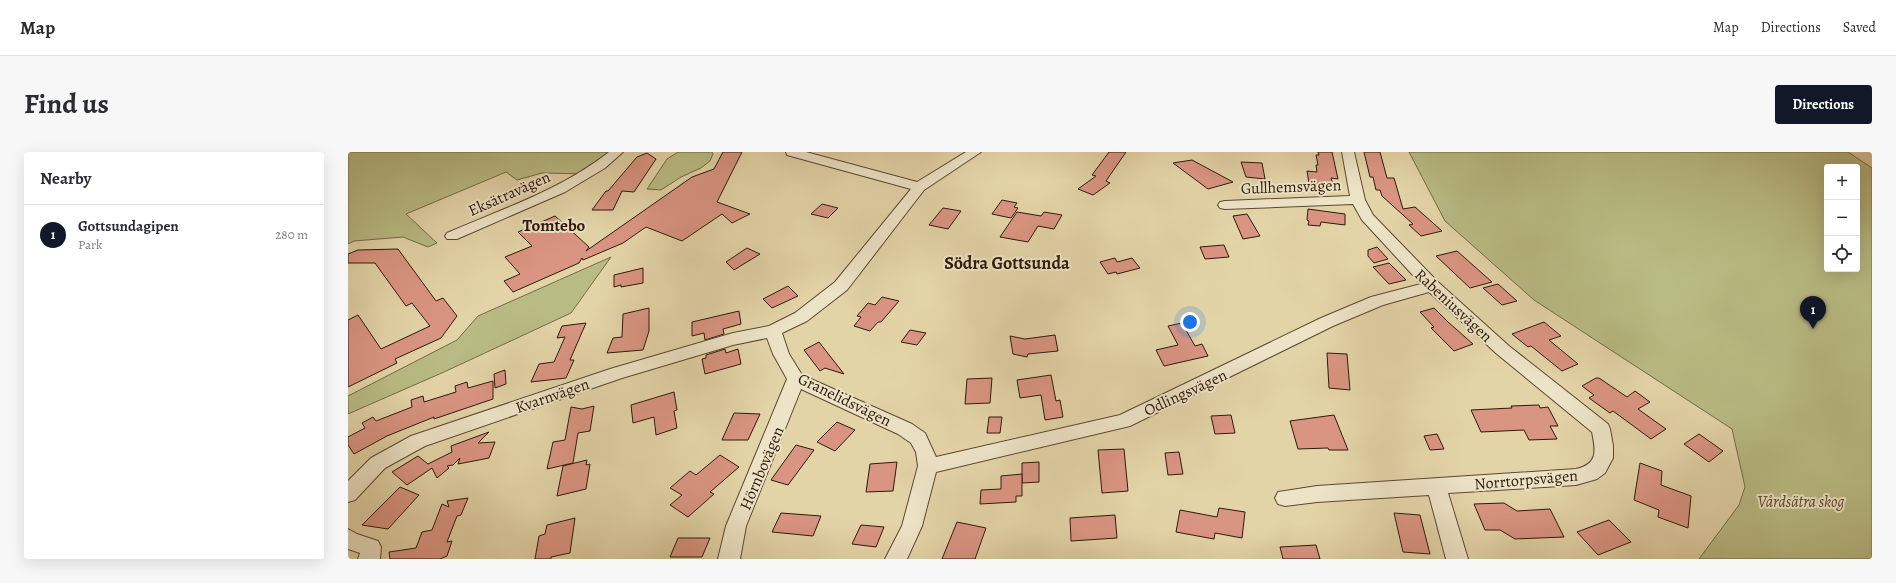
<!DOCTYPE html>
<html lang="en">
<head>
<meta charset="utf-8">
<style>
	body { margin:0; font-family:Alegreya,serif; background:#f7f7f7; color:#2b2b33 }
	.controls { position:absolute; right:12px; top:12px; display:grid; overflow:hidden; border-radius:4px; box-shadow:0 4px 16px #0002 }
	.controls button { width:36px; height:36px; display:grid; place-items:center; padding:0; border:0; border-bottom:1px solid #e1e1e2; background:#fff; color:#2b2b33; font:20px sans-serif }
	.you { position:absolute; left:842px; top:170px; width:14px; height:14px; margin:-10px; border:3px solid #fff; border-radius:50%; background:#1a73e8; box-shadow:0 0 0 6px #1a73e833 }
	.badge { display:grid; place-items:center; width:26px; height:26px; border-radius:50%; background:#111827; color:#fff; font-size:13px; font-weight:700 }
	.pin { position:absolute; translate:-50% -33px; filter:drop-shadow(0 1px 2px #0008) }
	.pin::after { content:''; position:absolute; top:21px; width:14px; height:12px; background:inherit; clip-path:polygon(0 0,100% 0,50% 100%) }
	.list { margin:0; padding:0; list-style:none }
	h2 { display:flex; justify-content:space-between; align-items:center; height:52px; margin:0; padding:0 16px; font-size:17px }
	h2 small { font-size:13px; font-weight:400; color:#7c7c81 }
	.list li { display:grid; grid-template-columns:26px 1fr auto; gap:12px; align-items:center; box-sizing:border-box; height:60px; padding:0 16px; border-top:1px solid #e1e1e2 }
	.list b { display:block; font-size:15px; white-space:nowrap }
	.list p { margin:0; font-size:13px; white-space:nowrap; color:#7c7c81 }
	.list em { font-size:13px; font-style:normal; color:#7c7c81 }
	.icon { flex:none; width:22px; height:22px; fill:none; stroke:currentColor; stroke-width:2; stroke-linecap:round; stroke-linejoin:round }
	.map { position:relative; flex:none; width:1524px; height:407px; overflow:hidden; border-radius:4px }
	header { display:flex; align-items:center; gap:24px; box-sizing:border-box; height:56px; padding:0 20px; background:#fff; border-bottom:1px solid #e1e1e2 }
	header strong { font-size:19px }
	nav { display:flex; gap:22px; margin-inline-start:auto; font-size:14px }
	.intro { display:flex; align-items:center; justify-content:space-between; box-sizing:border-box; height:96px; padding:0 24px }
	h1 { margin:0; font-size:28px }
	.button { padding:10px 18px; border-radius:4px; background:#111827; color:#fff; font-size:14px; font-weight:700 }
	main { display:flex; gap:24px; padding:0 24px }
	aside { flex:1; background:#fff; border-radius:4px; box-shadow:0 4px 16px #0002 }
	.map>svg:first-child { display:block }
	.green { fill:#b9bb84; stroke:#746a47; fill-rule:evenodd }
	.building { fill:#da9582; stroke:#2e190a }
	.lines { fill:none; stroke-linecap:round; stroke-linejoin:round }
	.minor-casing { stroke:#5b4832; stroke-width:2 }
	.minor { fill:#ede3c6; fill-rule:evenodd }
	.labels { text-anchor:middle; stroke-width:4; stroke-linejoin:round; paint-order:stroke }
	.street-label { font-size:16px; fill:#2e190a; stroke:#ede3c6 }
	.park-label { font-size:16px; font-style:italic; fill:#584a2f; stroke:#ede3c6 }
	.neighbourhood-label { font-size:17px; font-weight:bold; fill:#2e190a; stroke:#ede3c6 }
	.quarter-label { font-size:18px; font-weight:bold; fill:#2e190a; stroke:#ede3c6 }
</style>
</head>
<body>
<header>
<strong>Map</strong>
<nav><a>Map</a><a>Directions</a><a>Saved</a></nav>
</header>
<div class="intro"><h1>Find us</h1><a class="button">Directions</a></div>
<main>
<aside>
<h2>Nearby<small></small></h2>
<ul class="list">
<li><span class="badge">1</span><div><b>Gottsundagipen</b><p>Park</p></div><em>280 m</em></li>
</ul>
</aside>
<div class="map">
<svg width="1524" height="407" viewBox="0 0 1524 407">
	<rect width="100%" height="100%" fill="#e3d4a8"/>
	<filter id="stains"><feTurbulence type="fractalNoise" baseFrequency=".005" numOctaves="4"/><feColorMatrix values="0 0 0 0 .2 0 0 0 0 .09 0 0 0 0 .02 0 0 0 .5 -.17"/></filter>
	<radialGradient id="worn" r=".72"><stop offset=".6" stop-color="#630" stop-opacity="0"/><stop offset="1" stop-color="#630" stop-opacity=".3"/></radialGradient>
	<g class="green">
		<path d="M0,0H269L240,22L194,21L169,28L158,20L58,62L89,91L80,95L55,85L6,89L0,92Z"/>
		<path d="M330,0H364L365,2L362,9L353,16L333,25L313,38L299,37L319,7Z"/>
		<path d="M1061,0H1500L1524,16V407H1351L1391,353L1397,335L1384,277L1186,148L1097,69ZM1479,15H1509V117H1479Z"/>
		<path d="M263,105L223,161L96,220L0,262V244L109,188L130,164Z"/>
	</g>
	<g class="building">
		<path d="M375,0H394L369,50L402,62L384,71L374,62L334,89L298,75L275,91L235,108L234,106L231,111L165,140L156,129L172,122L157,105L184,94L170,80L207,64L241,95L238,99L344,25L366,17Z"/>
		<path d="M761,0H778L758,29L762,31L745,43L730,37L748,24L744,23Z"/>
		<path d="M970,0H984L990,27L983,26L985,32L961,31L959,19L969,20L968,13H970L968,3H971Z"/>
		<path d="M1016,0H1032L1039,26H1046L1055,57L1067,55L1094,79L1073,84L1061,73L1065,72L1034,44L1032,38H1028L1025,25H1022Z"/>
		<path d="M299,1L308,7L286,40L274,39L265,58H244L258,39H260L289,5Z"/>
		<path d="M844,8L885,30L860,37L825,11Z"/>
		<path d="M893,10L914,11L917,27L898,25Z"/>
		<path d="M654,48L669,51L666,55L670,56L663,66L644,62Z"/>
		<path d="M474,52L490,56L480,66L463,62Z"/>
		<path d="M595,56L613,59L600,77L581,73Z"/>
		<path d="M960,57L997,62V73L973,70L972,74L960,73L961,69L959,68Z"/>
		<path d="M669,60L693,64L696,60L714,63L706,77L690,74L680,90L652,85Z"/>
		<path d="M899,62L912,84L895,87L885,64Z"/>
		<path d="M876,93L881,105L857,107L852,95Z"/>
		<path d="M1029,95L1040,107L1026,111L1020,104V98Z"/>
		<path d="M399,96L412,102L386,118L378,110Z"/>
		<path d="M50,97L88,149L95,146L109,164L93,186L47,207L49,211L0,235V168L10,163L33,197L82,174L64,151L58,154L27,111H0V102L10,98Z"/>
		<path d="M1109,99L1144,130L1122,136L1088,104Z"/>
		<path d="M767,106L769,110L784,106L792,116L769,122L768,120L760,122L752,110Z"/>
		<path d="M1041,111L1058,128L1041,132L1025,115Z"/>
		<path d="M295,116V131L273,135V133L266,135V123Z"/>
		<path d="M1150,132L1169,149L1154,153L1135,136Z"/>
		<path d="M440,134L450,144L424,156L415,147Z"/>
		<path d="M534,145L551,149L533,170H530L522,179L506,174L513,165L509,164L520,151L527,153Z"/>
		<path d="M301,156V179L295,198L259,201L265,186L274,185L275,162Z"/>
		<path d="M1086,156L1100,170L1125,192L1106,199L1083,176L1086,175L1072,160Z"/>
		<path d="M391,159L393,172L375,177L376,182L357,188L356,181L344,184V170Z"/>
		<path d="M1196,170L1213,184L1201,188L1230,212L1214,219L1183,194L1180,195L1164,182Z"/>
		<path d="M238,171L222,208H226L218,226L183,230L191,212L206,210L217,185L209,186L214,174Z"/>
		<path d="M834,171L847,194L854,192L860,204L816,214L808,198L830,193L820,174Z"/>
		<path d="M562,178L578,181L569,193L553,190Z"/>
		<path d="M707,183L710,199L680,202L679,205L665,202L662,184L677,187Z"/>
		<path d="M471,190L496,222L477,216L472,219L456,198Z"/>
		<path d="M377,197L378,201L390,197L393,212L357,222L354,207L358,206V203Z"/>
		<path d="M979,201L999,202L1002,238L981,236Z"/>
		<path d="M157,218L158,232L147,236L146,222Z"/>
		<path d="M703,223L708,249L712,248L715,265L697,268L693,243L672,246L669,228Z"/>
		<path d="M644,226L642,251L617,252L619,227Z"/>
		<path d="M1248,226H1251L1279,245L1287,239L1302,250L1290,257L1318,277L1303,287L1265,259L1262,261L1241,246L1246,243L1234,234Z"/>
		<path d="M145,229V247L86,267V265L39,284L6,302L0,293V285L17,276L14,271L25,265L28,269L64,255L63,248L75,244L76,250L108,240L107,234L119,230L120,236Z"/>
		<path d="M326,240L329,258L326,259L329,276L308,283L306,265L285,271L283,253Z"/>
		<path d="M1191,253L1192,256L1200,255L1210,274H1202L1209,287L1181,288L1176,278L1133,280L1123,258L1164,256L1163,254Z"/>
		<path d="M246,254L242,279L230,281L225,311L199,317L205,290L217,288L223,255L234,257Z"/>
		<path d="M386,261L412,262L400,288H374Z"/>
		<path d="M883,263L887,281L867,282L863,264Z"/>
		<path d="M986,263L1000,298H981L980,296L950,297L942,269Z"/>
		<path d="M641,265H654L652,281H639Z"/>
		<path d="M489,270L507,278L487,299L469,290Z"/>
		<path d="M141,280L130,291L147,290L141,306L110,312L112,306L105,313L99,314L101,316L89,326L84,316L59,333L44,320L70,304L80,312L104,300L103,294Z"/>
		<path d="M1089,282L1096,297L1082,298L1076,284Z"/>
		<path d="M1351,282L1375,299L1361,310L1336,292Z"/>
		<path d="M448,293L466,298L440,333L423,328Z"/>
		<path d="M776,297L780,339L754,341L750,298Z"/>
		<path d="M831,300L835,322L820,323L817,301Z"/>
		<path d="M372,303L391,315L362,340L366,342L340,365L322,353L334,343L322,336L342,319L348,323Z"/>
		<path d="M239,308L238,313L242,312L238,337L209,344L215,314Z"/>
		<path d="M549,310L545,339L518,340L522,312Z"/>
		<path d="M691,310V330L674,331V311Z"/>
		<path d="M1292,311L1314,319L1313,333L1343,344L1340,376L1310,365L1311,358L1286,348Z"/>
		<path d="M674,322V344H668V350L632,352L633,338L653,337V324Z"/>
		<path d="M52,335L71,343L40,377L14,373Z"/>
		<path d="M120,346L113,363L109,364L99,390L104,389L99,404L92,407H42L41,400L68,396L74,380L84,378L94,352L101,355L99,349Z"/>
		<path d="M1156,351L1169,359L1202,357L1216,385L1167,387L1152,378H1137L1126,352Z"/>
		<path d="M871,356L897,360L894,386L867,381L866,387L828,380L832,358L869,365Z"/>
		<path d="M433,361L473,364L465,384L424,380Z"/>
		<path d="M1046,361L1072,363L1082,402L1055,400Z"/>
		<path d="M767,363L769,386L723,389L722,366Z"/>
		<path d="M227,366L222,401L203,405V407H187L191,384L197,382L199,373Z"/>
		<path d="M1261,368L1283,390L1250,403L1229,380Z"/>
		<path d="M609,370L638,376L627,407H594Z"/>
		<path d="M513,373L536,375L528,395L504,392Z"/>
		<path d="M330,386H362L354,405H322Z"/>
		<path d="M968,393L972,407H935L932,395Z"/>
	</g>
	<g class="lines">
		<g class="minor-casing">
			<g id="minor">
				<path d="M261,0H275L257,16L217,40L109,87H99L97,84L99,81C154,57 213,38 261,0Z"/>
				<path d="M438,0H458L569,30L618,0H633L576,38L499,138L459,169L434,181L441,202L454,223L564,272L577,281L588,305L772,263L973,166L1023,145L1073,132L1014,68L1005,52L877,57L872,56L870,53L872,50L877,49L1002,44L994,0H1006L1017,48L1025,63L1090,130L1161,194L1260,272L1262,277L1265,294V306L1257,321L1249,327L1228,333L1100,341L1120,407H1098L1081,343L969,350L937,354L930,352L927,346L930,340L969,334L1228,317C1250,312 1248,299 1244,280L1149,202L1081,140L1035,153L985,174L782,274L588,320L574,374L559,407H537L554,374L570,314L568,300L563,291L550,282L453,237L398,374L392,407H370L378,374L439,227L425,202L419,186L385,193L274,226L77,294L37,316L7,348L0,350V329L23,306L63,284L262,217L385,181L421,174L447,161L487,130L563,37L439,3Z"/>
				<path d="M0,377L9,382L30,389L33,395L32,407H10L12,401L0,397Z"/>
			</g>
		</g>
		<use href="#minor" class="minor"/>
	</g>
	<g class="labels">
		<g class="street-label">
			<text transform="translate(943 34) rotate(-2)" y="6">Gullhemsvägen</text>
			<text transform="translate(161 41) rotate(-24)" y="6">Eksätravägen</text>
			<text transform="translate(1106 153) rotate(43)" y="6">Rabeniusvägen</text>
			<text transform="translate(837 240) rotate(-25)" y="6">Odlingsvägen</text>
			<text transform="translate(204 243) rotate(-19)" y="6">Kvarnvägen</text>
			<text transform="translate(497 247) rotate(26)" y="6">Granelidsvägen</text>
			<text transform="translate(413 316) rotate(-67)" y="6">Hörnbovägen</text>
			<text transform="translate(1178 327) rotate(-5)" y="6">Norrtorpsvägen</text>
		</g>
		<g class="park-label">
			<text x="1453" y="355">Vårdsätra skog</text>
		</g>
		<g class="neighbourhood-label">
			<text x="206" y="79">Tomtebo</text>
		</g>
		<g class="quarter-label">
			<text x="659" y="117">Södra Gottsunda</text>
		</g>
	</g>
	<rect width="100%" height="100%" filter="url(#stains)"/>
	<rect width="100%" height="100%" fill="url(#worn)"/>
</svg>
<div class="controls">
<button>+</button>
<button>−</button>
<button><svg class="icon" aria-label="locate" viewBox="0 0 24 24"><circle cx="12" cy="12" r="6"/><path d="M12 2v4M12 18v4M2 12h4M18 12h4"/></svg></button>
</div>
<div class="you"></div>
<div class="pin badge" style="left:1465px;top:177px">1</div>
</div>
</main>
</body>
</html>
